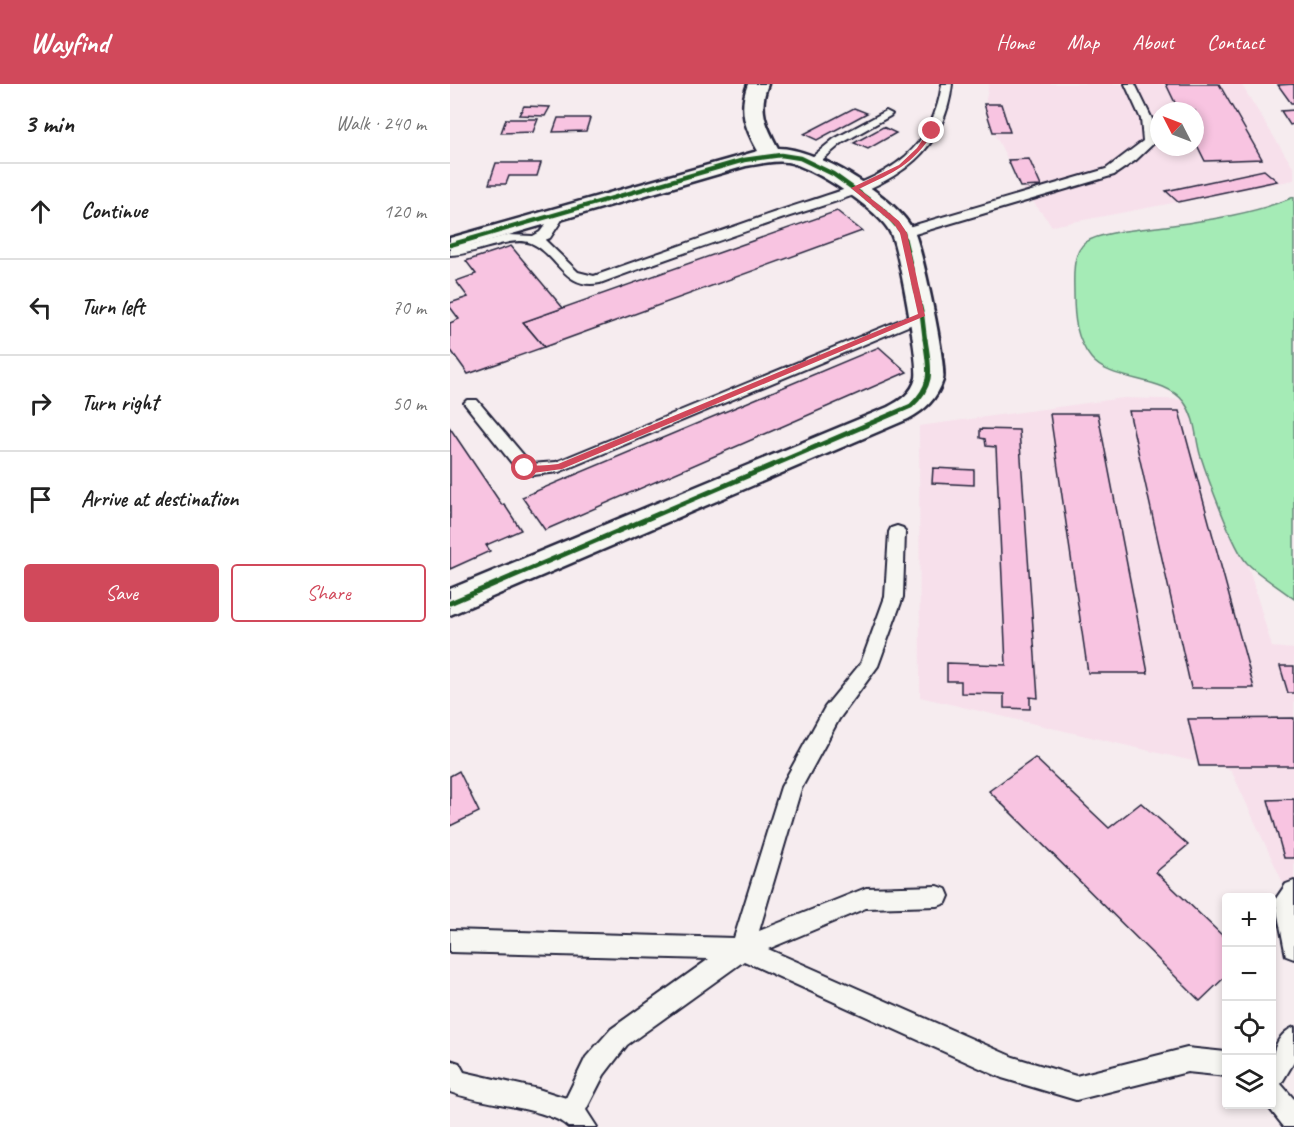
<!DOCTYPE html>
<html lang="en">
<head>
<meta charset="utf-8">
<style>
	body { margin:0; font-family:Caveat,sans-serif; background:#f6f6f6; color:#222 }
	.controls { position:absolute; right:18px; bottom:18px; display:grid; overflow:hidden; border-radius:6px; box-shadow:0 3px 9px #0003 }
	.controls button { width:54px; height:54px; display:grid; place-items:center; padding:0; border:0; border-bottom:2px solid #e0e0e0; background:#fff; color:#222; font:30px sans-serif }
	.compass { position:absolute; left:700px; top:18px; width:54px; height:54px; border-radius:50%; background:#fff; box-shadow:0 3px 9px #0003; rotate:312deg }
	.stop { position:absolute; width:18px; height:18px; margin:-14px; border:4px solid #d1495b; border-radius:50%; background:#fff }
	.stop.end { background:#d1495b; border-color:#fff; box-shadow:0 2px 6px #0008 }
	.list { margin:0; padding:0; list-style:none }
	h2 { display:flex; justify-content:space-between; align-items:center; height:78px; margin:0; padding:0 24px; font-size:26px }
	h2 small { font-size:20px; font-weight:400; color:#767676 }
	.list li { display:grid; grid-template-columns:39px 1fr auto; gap:18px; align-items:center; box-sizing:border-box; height:96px; padding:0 24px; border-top:2px solid #e0e0e0 }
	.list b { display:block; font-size:22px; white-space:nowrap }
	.list em { font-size:20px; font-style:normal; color:#767676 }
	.actions { display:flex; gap:12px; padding:18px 24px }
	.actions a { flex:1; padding:14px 0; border:2px solid #d1495b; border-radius:6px; text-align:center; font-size:21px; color:#d1495b }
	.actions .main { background:#d1495b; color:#fff }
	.icon { flex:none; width:33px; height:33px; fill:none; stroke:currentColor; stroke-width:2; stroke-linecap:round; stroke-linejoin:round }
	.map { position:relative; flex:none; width:844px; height:1043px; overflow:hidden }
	header { display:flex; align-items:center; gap:36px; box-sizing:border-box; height:84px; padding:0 30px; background:#d1495b; color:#fff }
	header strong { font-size:28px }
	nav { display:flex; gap:33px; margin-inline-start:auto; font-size:21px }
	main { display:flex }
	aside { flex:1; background:#fff }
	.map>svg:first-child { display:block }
	.built { fill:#f7e0eb; fill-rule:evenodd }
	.green { fill:#a5ebb6; stroke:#648678; stroke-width:1.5 }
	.building { fill:#f8c4e1; stroke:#22223b; stroke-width:1.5 }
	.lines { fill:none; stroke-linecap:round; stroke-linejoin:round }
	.lane-casing { stroke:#22223b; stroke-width:4 }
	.street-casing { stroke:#22223b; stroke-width:5 }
	.lane { fill:#f6f6f2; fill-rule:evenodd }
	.street { fill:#f6f6f2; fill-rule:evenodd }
	.cycleway-far1-casing { stroke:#f6f6f2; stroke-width:7 }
	.cycleway-casing { stroke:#f6f6f2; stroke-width:9 }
	.cycleway-far1 { stroke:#1b5e20; stroke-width:4.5 }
	.cycleway { stroke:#1b5e20; stroke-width:5 }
	.route { fill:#d1495b }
</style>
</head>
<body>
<header>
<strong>Wayfind</strong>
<nav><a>Home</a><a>Map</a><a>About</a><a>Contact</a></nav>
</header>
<main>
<aside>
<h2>3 min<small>Walk · 240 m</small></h2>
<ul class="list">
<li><svg class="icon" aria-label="ahead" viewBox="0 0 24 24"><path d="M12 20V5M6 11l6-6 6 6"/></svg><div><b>Continue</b></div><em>120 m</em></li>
<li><svg class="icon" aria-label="left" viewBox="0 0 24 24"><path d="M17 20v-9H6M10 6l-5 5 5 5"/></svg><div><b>Turn left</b></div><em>70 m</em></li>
<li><svg class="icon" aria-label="right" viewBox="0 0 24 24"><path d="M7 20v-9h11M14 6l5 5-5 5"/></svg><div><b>Turn right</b></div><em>50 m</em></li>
<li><svg class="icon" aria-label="arrive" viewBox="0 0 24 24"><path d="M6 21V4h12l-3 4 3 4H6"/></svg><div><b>Arrive at destination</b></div></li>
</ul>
<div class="actions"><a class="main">Save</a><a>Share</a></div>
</aside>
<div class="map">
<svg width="844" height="1043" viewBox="0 0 844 1043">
	<rect width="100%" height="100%" fill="#f6ecef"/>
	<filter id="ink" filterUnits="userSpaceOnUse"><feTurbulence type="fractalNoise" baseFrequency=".0167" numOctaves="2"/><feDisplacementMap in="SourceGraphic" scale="12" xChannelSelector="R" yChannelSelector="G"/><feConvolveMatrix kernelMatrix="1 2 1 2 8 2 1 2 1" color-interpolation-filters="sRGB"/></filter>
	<g filter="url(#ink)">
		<g class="built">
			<path d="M539,0H791L844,85V96L602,142L573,105L544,49L535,20ZM709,27H745V63H709Z"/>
			<path d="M673,314L749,316L822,563L844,565V823L781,686L470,613L469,342Z"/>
		</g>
		<path class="green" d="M844,113V515C829,503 810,492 797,479C783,464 757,392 750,370C745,352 746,334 734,318C714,291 661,299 641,274C626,255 624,234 624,210C624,195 621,169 636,158C652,147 695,145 716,142C759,136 803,130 844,113Z"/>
		<g class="building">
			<path d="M716,0H769L812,75L755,77L745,57V27H729Z"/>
			<path d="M844,0V19H841L828,1Z"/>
			<path d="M534,20H551L560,48H543Z"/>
			<path d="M74,22L100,23L95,32L69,31Z"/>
			<path d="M404,24L417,29L367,56L354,50Z"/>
			<path d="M844,26V40L840,41L831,27Z"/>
			<path d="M108,34H140L136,47L103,48Z"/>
			<path d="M56,35H88L83,48L51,49Z"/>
			<path d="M433,43L446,49L418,65L404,59Z"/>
			<path d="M579,75L591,102L570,103L558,76Z"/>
			<path d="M46,79H91L87,92H59L56,100H39Z"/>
			<path d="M814,86L827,97L728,118L716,107Z"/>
			<path d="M387,127L412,147L94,263L73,238Z"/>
			<path d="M61,162L113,224L73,238L94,263L18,290L0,265V239L9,235L0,223V219L18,213L6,197L26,190L16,177Z"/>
			<path d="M429,263L457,288L95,446L72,413Z"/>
			<path d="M679,327H729L804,604H741Z"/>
			<path d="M600,330H648L698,589H638Z"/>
			<path d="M0,344L52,421L54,420L71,446L36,461L40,467L0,485Z"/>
			<path d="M530,345L569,346L588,614L580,613V625L554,624V610L511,609V597H497V579L556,581L546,363L536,362L535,355L530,354Z"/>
			<path d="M483,384L524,386V401L482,399Z"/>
			<path d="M830,582H844V609H838Z"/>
			<path d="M844,634V682H749L738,635Z"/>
			<path d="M585,674L659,744L691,719L738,761L706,788L776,855V892L750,917L539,707Z"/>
			<path d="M9,687L29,728L0,742V692Z"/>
			<path d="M844,715V774H834L818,716Z"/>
		</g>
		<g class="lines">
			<g class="lane-casing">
				<g id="lane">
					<path d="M492,0H502C499,29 487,56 465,76C430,108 375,120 331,135C271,156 210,177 150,199C115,207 107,170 81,159C61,151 24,171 0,171V163L19,162L58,151L83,152L90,148L105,128L109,127L115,131L100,154L95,156L128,188L144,192C204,171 265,149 326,128C368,113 421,102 456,72C477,53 488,28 492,0Z"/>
					<path d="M675,0H685L702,35L705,58L686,76L664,91L458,152L453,153L447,149L448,146L656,85L693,57L691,35Z"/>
					<path d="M436,27L442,30L440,32L392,59L366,81H358L356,78L384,55Z"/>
					<path d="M472,227L479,231L477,234L109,388L83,391L69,388L14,319L17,316H27L81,380L106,378Z"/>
					<path d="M447,442L453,444L455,448L453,513L428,582L389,635L351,705L309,847L416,804L488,802L496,805L499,812L496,819L488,822L416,824L318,865L563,973L626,992L737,964L776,968V992L737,988L626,1016L552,994L294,877L177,961L154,991L136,1026L147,1043H118C101,1024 26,1019 0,1008V976L9,979L14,988L88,1005L116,1014L136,973L161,945L259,875L0,868V846L284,854L331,703L375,623L411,579L435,513L439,448L441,444Z"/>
					<path d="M844,797V875L836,872L825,816L836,800Z"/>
					<path d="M844,943V978L831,1000L844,1015V1043H834L816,1020H822C822,995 815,955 844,943Z"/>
				</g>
			</g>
			<g class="street-casing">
				<path id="street" d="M298,0H318C308,25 316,42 328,64C367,64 447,113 464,148C472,164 497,282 493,296C487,315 475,326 458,335L0,531V505L438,323C451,316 462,309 466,294C469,279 449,167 441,150C432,127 362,82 337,78C324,76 310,80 296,82L0,168V154L308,67C295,44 288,26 298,0Z"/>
			</g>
			<use href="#lane" class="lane"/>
			<use href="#street" class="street"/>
			<g class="cycleway-far1-casing">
				<path id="cycleway-far1" d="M0,161L294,76L331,71L350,74L383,90L432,125L453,149L472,231L475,256"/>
			</g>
			<g class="cycleway-casing">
				<path id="cycleway" d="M0,519L461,322C485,300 479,284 475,255"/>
			</g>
			<use href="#cycleway-far1" class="cycleway-far1"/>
			<use href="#cycleway" class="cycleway"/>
		</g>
	</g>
	<path class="route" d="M479,46L485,47C460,83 446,87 409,105L449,137L457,149L475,232L112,385L83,389L72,386V382C83,381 96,382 108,380L468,230L450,149L444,140L401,104L449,81L467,64Z"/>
</svg>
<div class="controls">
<button>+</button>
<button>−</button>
<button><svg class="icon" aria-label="locate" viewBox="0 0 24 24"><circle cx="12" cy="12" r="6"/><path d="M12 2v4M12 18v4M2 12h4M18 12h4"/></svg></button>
<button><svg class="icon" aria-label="layers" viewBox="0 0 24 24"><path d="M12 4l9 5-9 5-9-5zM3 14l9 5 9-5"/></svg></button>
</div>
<svg class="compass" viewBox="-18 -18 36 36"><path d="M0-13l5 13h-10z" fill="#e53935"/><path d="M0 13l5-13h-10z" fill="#767676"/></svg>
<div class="stop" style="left:75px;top:384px"></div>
<div class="stop end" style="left:482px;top:47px"></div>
</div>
</main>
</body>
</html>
